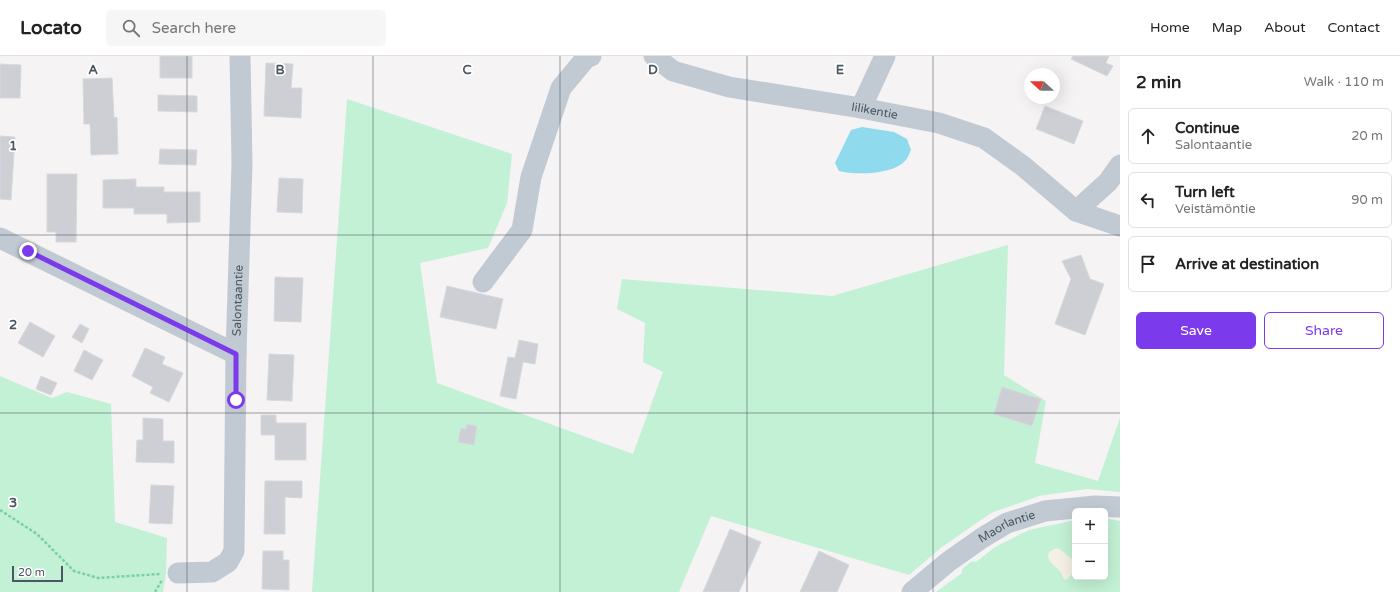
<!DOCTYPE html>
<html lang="en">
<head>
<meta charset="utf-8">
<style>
	body { margin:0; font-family:"Varela Round",sans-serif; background:#f6f6f6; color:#222 }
	.controls { position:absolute; right:12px; bottom:12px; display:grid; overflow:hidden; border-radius:6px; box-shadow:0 4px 16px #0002 }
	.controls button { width:36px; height:36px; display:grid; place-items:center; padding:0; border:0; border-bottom:1px solid #e0e0e0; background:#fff; color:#222; font:20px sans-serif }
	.compass { position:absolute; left:1024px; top:12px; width:36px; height:36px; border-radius:50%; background:#fff; box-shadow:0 4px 16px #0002; rotate:291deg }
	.scale { position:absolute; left:12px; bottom:10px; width:51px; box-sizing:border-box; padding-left:4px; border:2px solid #4a5661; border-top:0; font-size:11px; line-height:14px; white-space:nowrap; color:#4a5661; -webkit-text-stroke:3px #fff; paint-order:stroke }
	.stop { position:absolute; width:12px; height:12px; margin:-9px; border:3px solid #7c3aed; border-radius:50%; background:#fff }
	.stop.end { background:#7c3aed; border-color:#fff; box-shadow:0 1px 4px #0008 }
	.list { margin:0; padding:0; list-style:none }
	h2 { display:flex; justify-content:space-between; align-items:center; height:52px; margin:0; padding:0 16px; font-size:17px }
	h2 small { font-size:13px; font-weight:400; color:#767676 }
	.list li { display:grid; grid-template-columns:26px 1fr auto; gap:12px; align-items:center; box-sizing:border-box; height:56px; margin:0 8px 8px; padding:0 8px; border:1px solid #e0e0e0; border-radius:6px }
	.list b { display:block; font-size:15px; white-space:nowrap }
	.list p { margin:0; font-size:13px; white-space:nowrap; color:#767676 }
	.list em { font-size:13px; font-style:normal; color:#767676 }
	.actions { display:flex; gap:8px; padding:12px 16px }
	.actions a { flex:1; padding:9px 0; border:1px solid #7c3aed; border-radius:6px; text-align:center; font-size:14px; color:#7c3aed }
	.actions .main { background:#7c3aed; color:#fff }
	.icon { flex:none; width:22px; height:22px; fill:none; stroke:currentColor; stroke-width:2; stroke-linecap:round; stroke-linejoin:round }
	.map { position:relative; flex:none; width:1120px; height:536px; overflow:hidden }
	header { display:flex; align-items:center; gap:24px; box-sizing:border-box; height:56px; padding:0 20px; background:#fff; border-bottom:1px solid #e0e0e0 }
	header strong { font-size:19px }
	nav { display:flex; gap:22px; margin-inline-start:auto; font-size:14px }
	.search { width:280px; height:36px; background:#f6f6f6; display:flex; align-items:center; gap:10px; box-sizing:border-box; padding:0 14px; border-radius:6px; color:#767676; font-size:15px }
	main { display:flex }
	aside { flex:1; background:#fff }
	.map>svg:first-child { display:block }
	.green { fill:#c3f1d5 }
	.sand { fill:#f5f0e5 }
	.water { fill:#90daee }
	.building { fill:#cdcfd5; stroke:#d7d9de }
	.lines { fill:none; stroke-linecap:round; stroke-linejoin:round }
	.path { stroke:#7ad0a6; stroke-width:2.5; stroke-dasharray:3 2; stroke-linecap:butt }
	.minor { stroke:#c1cad2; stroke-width:21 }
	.route { stroke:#7c3aed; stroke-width:5 }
	.grid { fill:none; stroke:#4a5661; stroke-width:1; stroke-opacity:0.55 }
	.labels { text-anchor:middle; stroke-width:3.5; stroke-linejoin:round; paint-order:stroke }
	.street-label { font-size:12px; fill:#4a5661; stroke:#fff }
	.grid-label { font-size:13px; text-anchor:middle; font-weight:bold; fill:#4a5661; stroke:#fff; stroke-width:3.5; stroke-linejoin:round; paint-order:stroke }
</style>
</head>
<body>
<header>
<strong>Locato</strong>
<div class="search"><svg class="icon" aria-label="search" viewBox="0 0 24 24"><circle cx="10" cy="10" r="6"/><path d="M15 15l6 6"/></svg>Search here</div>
<nav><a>Home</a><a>Map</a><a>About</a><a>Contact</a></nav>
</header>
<main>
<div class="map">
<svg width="1120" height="536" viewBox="0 0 1120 536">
	<rect width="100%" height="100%" fill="#f5f3f3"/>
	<g class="green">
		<path d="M347,43L512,98L507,147L488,192L420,207L437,327L633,398L663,316L643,306L645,267L617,253L622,223L832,240L1008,189L1004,319L1046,345L1035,407L1098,425L1120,362V436L1087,433L1039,440L991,457L942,491L909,519L711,460L679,536H312Z"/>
		<path d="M0,320L52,342L67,336L111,348L115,466L167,482L166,518L163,536H0Z"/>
		<path d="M1105,462L1120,465V536H936L962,517V513L972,505L976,506L995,491L1029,474L1075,464V521H1105Z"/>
	</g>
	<path class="sand" d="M1056,492C1066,495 1067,502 1075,504V513C1071,517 1071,521 1066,524L1063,522C1060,510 1052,512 1048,501L1049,496Z"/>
	<path class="water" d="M862,71L894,76L907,83L911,94C909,98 908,102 905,105C892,119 856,119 839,115L835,107L851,74Z"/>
	<g class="building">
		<rect x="160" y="0" width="32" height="22"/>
		<path d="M1073,0H1109L1106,7L1113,10L1107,20L1071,3Z"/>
		<path d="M266,7L293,8L291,32H302L301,62L264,60Z"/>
		<path d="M0,8L21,9L20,42H0Z"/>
		<path d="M112,22L114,62L117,61L118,98L91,99L90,68H84L83,23Z"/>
		<path d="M158,39L197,40V56L158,55Z"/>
		<path d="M1045,50L1083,65L1074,88L1036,73Z"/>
		<path d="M0,80L15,81L11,144L0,143Z"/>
		<path d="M160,93L197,94L196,109L159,108Z"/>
		<path d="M47,118H77L76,186H56V176H47Z"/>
		<path d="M279,122L303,123L302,157L277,156Z"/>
		<path d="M136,123V131H164V136H200V166L167,167V158H134V152H103V124Z"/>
		<path d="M1081,199L1090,223L1104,228L1085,279L1055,268L1071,223L1062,205Z"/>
		<path d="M275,221L303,222L301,266L274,265Z"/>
		<path d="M447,230L503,243L496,273L440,261Z"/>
		<path d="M30,266L55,280L43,301L18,287Z"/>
		<path d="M80,268L89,273L82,287L72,281Z"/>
		<path d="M519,284L538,288L535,308L523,306L516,343L500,340L508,301L515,302Z"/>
		<path d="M145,292L165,301L162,308L183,317L169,346L150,337L153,331L132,320Z"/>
		<path d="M84,294L103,304L92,324L74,315Z"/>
		<path d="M269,298L294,299L292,345L267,344Z"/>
		<path d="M41,320L57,327L51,339L36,333Z"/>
		<path d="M1002,331L1041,343L1032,370L994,358Z"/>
		<path d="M261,359H276V367H306V404H275V379H261Z"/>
		<path d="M143,362L163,363V385H174V407L136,406L137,384H143Z"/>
		<path d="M467,368L477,370L474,389L458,386L461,372L466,373Z"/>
		<path d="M265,425H302V442L285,441V478H264Z"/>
		<path d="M151,429L174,430L172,468L149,467Z"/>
		<path d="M730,473L761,486L739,536H703Z"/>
		<path d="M263,495H283V504H289V534L262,533Z"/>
		<path d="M819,495L849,509L837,536H800Z"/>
	</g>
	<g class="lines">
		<g class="path">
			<path d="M0,454L37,478L74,515L98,522L160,518"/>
			<path d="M155,536L162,524"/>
		</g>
		<g class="minor">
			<path id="s1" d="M654,0L673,15L729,31L861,52L939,67L984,82L1023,110L1076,155L1120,170"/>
			<path d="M861,52L885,0"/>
			<path d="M1076,155L1108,126L1120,109"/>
			<path d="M0,182L236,298"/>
			<path d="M483,226L522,174L531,121L561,32L586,2L591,0"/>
			<path id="s2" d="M178,517L212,516L228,506L234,495L236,298L242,107L240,0"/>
			<path id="s3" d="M912,536L948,506L982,482L1007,467L1045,455L1095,450L1120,451"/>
		</g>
	</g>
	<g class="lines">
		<path class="route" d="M28,195L236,298V344"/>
	</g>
	<path class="grid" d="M187,0V536M373,0V536M560,0V536M747,0V536M933,0V536M0,179H1120M0,357H1120"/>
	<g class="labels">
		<g class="street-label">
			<text dy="4" stroke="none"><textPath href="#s1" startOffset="230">Iilikentie</textPath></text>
			<text dy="4" stroke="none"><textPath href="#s2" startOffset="316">Salontaantie</textPath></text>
			<text dy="4" stroke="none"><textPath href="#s3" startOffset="116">Maorlantie</textPath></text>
		</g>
	</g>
	<g class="grid-label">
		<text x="93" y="18">A</text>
		<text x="280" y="18">B</text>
		<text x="467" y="18">C</text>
		<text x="653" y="18">D</text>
		<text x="840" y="18">E</text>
		<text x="13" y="94">1</text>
		<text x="13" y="273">2</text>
		<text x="13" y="451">3</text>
	</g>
</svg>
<div class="controls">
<button>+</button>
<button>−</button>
</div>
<svg class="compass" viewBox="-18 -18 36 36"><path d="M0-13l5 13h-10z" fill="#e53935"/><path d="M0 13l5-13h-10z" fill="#767676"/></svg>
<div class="scale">20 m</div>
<div class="stop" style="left:236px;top:344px"></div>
<div class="stop end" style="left:28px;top:195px"></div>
</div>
<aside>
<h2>2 min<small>Walk · 110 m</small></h2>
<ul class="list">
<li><svg class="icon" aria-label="ahead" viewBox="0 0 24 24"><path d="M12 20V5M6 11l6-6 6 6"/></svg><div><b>Continue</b><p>Salontaantie</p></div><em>20 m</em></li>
<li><svg class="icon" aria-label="left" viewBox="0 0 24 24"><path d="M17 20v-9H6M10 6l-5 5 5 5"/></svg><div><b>Turn left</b><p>Veistämöntie</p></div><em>90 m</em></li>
<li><svg class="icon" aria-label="arrive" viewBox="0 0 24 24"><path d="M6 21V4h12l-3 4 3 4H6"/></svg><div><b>Arrive at destination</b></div></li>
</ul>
<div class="actions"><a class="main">Save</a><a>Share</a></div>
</aside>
</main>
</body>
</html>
